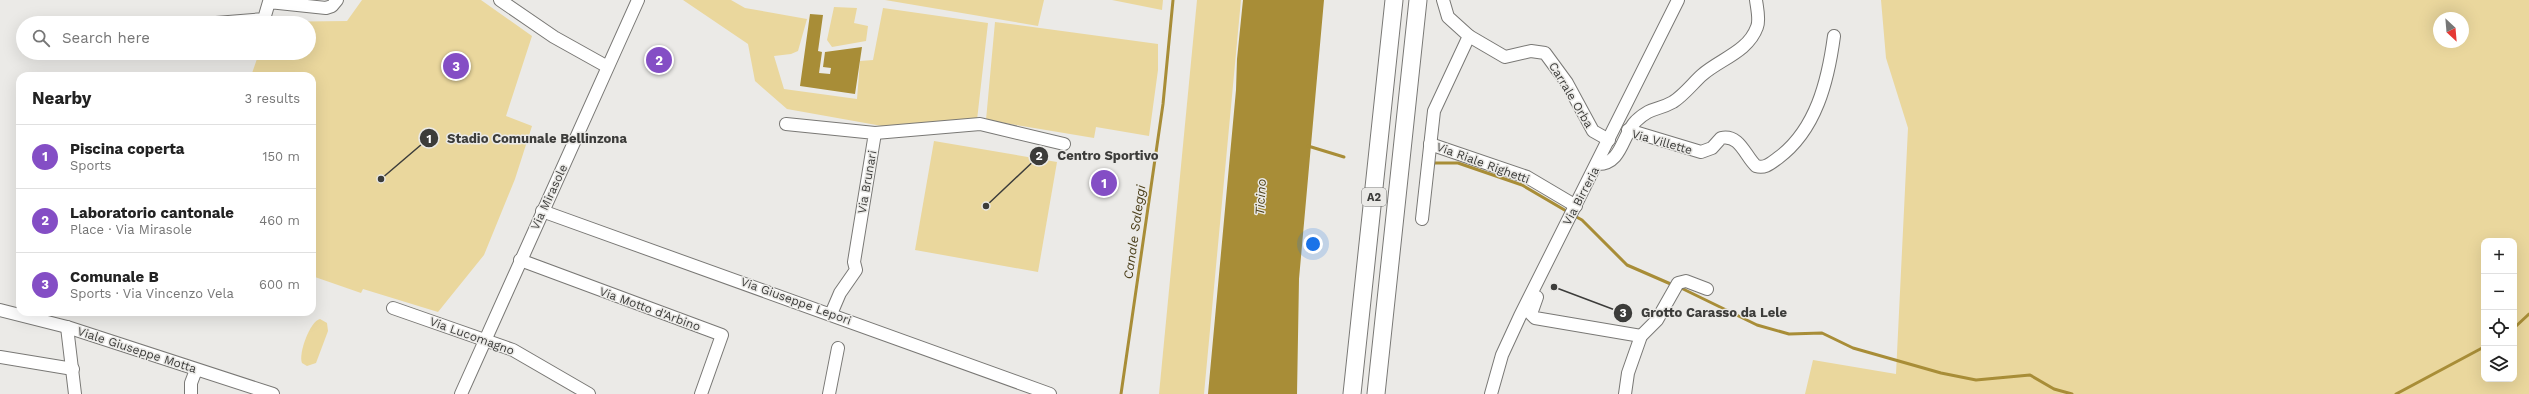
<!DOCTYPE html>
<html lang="en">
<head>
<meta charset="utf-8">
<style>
	body { margin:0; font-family:"Work Sans",sans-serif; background:#f2f2f2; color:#222 }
	.controls { position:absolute; right:12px; bottom:12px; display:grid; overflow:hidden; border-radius:8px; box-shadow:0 4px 16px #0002 }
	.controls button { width:36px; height:36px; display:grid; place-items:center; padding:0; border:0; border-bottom:1px solid #e0e0e0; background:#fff; color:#222; font:20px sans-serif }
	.compass { position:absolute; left:2433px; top:12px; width:36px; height:36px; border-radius:50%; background:#fff; box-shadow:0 4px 16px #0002; rotate:154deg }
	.you { position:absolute; left:1313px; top:244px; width:14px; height:14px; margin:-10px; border:3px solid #fff; border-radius:50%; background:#1a73e8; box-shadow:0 0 0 6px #1a73e833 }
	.badge { display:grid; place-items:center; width:26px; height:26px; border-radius:50%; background:#844ec5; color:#fff; font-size:13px; font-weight:700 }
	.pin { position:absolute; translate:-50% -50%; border:2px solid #fff; box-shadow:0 1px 4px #0006 }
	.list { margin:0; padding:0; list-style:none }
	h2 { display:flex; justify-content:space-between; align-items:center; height:52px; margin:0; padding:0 16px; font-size:17px }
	h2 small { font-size:13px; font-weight:400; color:#767676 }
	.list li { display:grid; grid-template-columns:26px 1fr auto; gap:12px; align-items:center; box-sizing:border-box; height:64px; padding:0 16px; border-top:1px solid #e0e0e0 }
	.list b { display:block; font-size:15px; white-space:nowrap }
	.list p { margin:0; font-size:13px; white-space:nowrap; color:#767676 }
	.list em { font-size:13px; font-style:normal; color:#767676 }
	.icon { flex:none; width:22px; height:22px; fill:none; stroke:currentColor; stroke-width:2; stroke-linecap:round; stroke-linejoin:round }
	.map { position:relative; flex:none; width:2529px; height:394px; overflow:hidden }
	.search { position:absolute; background:#fff; box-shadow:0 4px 16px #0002; left:16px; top:16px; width:300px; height:44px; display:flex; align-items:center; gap:10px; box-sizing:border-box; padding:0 14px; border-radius:22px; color:#767676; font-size:15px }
	.panel { position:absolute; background:#fff; box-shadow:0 4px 16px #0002; left:16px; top:72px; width:300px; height:244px; border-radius:12px }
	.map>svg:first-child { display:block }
	.green { fill:#ead79d; fill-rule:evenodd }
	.water { fill:#a88d37 }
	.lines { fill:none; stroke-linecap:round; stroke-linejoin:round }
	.stream { stroke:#a88d37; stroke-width:3 }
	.minor-casing { stroke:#797875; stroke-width:14 }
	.highway-casing { stroke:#797875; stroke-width:19 }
	.minor { stroke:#fff; stroke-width:12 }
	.highway { stroke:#fff; stroke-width:17 }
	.labels { text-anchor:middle; stroke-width:3; stroke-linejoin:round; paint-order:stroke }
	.shield { fill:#ebeae7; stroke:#70706e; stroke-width:1 }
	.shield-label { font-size:11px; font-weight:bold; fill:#3c3c3a }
	.street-label { font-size:12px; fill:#3c3c3a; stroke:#ebeae7 }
	.water-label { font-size:13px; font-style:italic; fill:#4b3f1a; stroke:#ebeae7 }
	.leader { fill:none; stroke:#3c3c3a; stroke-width:1.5 }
	.callout-dot { fill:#3c3c3a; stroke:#ebeae7; stroke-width:1.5 }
	.mark-label { font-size:12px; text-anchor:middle; font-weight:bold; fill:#fff }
	.callout-label { font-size:13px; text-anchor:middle; font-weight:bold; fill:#3c3c3a; stroke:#ebeae7; stroke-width:3; stroke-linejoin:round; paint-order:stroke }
</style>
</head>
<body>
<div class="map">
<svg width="2529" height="394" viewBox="0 0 2529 394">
	<rect width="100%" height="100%" fill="#ebeae7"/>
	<g class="green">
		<path d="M362,0H481L532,36L506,116L532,126L515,179L484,255L438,312L363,289L361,293L312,276V76H251L259,53H309V23L262,22L347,21Z"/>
		<path d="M683,0H731L745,8L807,19L798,51L791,54L774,56L784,89L857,99L860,61L873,60L883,8L988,23L977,120L882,126L787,109L755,81L748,44Z"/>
		<path d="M885,0H1044L1038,26Z"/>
		<path d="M1112,0H1163L1162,10Z"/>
		<path d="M1197,0H1241L1204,394H1159Z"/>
		<path d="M1881,0H2529V394H1805L1813,360L1896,374L1908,128L1886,58ZM2439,18H2463V42H2439ZM2484,241H2514V379H2484Z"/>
		<path d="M834,7L857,8L854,23L868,26L866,41L832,47L827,40Z"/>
		<path d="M995,22L1158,44V70L1149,136L1096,127L1094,138L986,120Z"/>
		<path d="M934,141L1057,162L1038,272L915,250Z"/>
		<path d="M320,319L327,323L328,331L316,363L307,366L302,363C298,354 310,321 320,319Z"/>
	</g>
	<g class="water">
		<path d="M1243,0H1324L1299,279L1297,394H1208L1236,90L1237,59Z"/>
		<path d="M810,14L823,15L818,51L822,52L819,73L830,74L831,68L823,67L825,52L862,47L855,94L800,86Z"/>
	</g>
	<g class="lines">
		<g class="stream">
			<path d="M1308,146L1344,157"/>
			<path d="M1431,163H1458L1522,185L1568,212"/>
			<path d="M1573,215L1582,220L1627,265L1673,285"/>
			<path d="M1679,287L1757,325L1789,334L1822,333L1853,348L1941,373L1976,380L2030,375L2054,389L2072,394"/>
			<path d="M2514,328L2529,314"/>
			<path d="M1121,394L1163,104L1173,0"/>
			<path d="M2396,394L2484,347"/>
		</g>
		<g class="minor-casing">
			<g id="minor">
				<path d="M500,0L554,37L606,66"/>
				<path d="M216,23L264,19L269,2L326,8L332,6L337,0"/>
				<path d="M1469,36L1505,57L1531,51L1545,53L1567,83L1593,131L1609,140"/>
				<path d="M786,124L875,133L854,262L856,270L840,293L831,314"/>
				<path d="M1628,130L1701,152L1712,148L1721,138C1740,134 1745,156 1756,166C1765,169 1771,163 1778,158C1816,130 1828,81 1834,36"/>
				<path d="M875,133L980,124L1064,144"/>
				<path d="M1430,144L1527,177L1576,206"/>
				<path d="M1598,164C1622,164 1622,135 1636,121C1652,106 1657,111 1673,102C1684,95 1693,83 1702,75C1720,59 1748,52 1757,27C1760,20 1757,8 1756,0"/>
				<path d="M542,211L1050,394"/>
				<path d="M1422,219L1434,111L1469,36L1448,17L1443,0"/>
				<path d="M520,260L722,335L701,394"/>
				<path d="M1537,297L1531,314L1535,318L1641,336"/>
				<path d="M393,308L513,350L589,394"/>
				<path d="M0,310L67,327L273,394"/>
				<path d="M67,327L75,394"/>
				<path d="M0,357L73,369"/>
				<path d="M191,394V383L196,370"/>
				<path d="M461,394L638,0"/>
				<path d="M829,394L838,348"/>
				<path d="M1491,394L1502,355L1520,316L1678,0"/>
				<path d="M1625,394L1628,373L1641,336L1657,320L1678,283L1686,281L1707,289"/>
			</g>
		</g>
		<g class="highway-casing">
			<g id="highway">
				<path d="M1352,394L1394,0"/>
				<path d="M1376,394L1418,0"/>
			</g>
		</g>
		<use href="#minor" class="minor"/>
		<use href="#highway" class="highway"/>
	</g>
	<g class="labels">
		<rect class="shield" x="1362" y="188" width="24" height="18" rx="3"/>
		<g class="shield-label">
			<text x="1374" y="201">A2</text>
		</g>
		<g class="street-label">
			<text transform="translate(1571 95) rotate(59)" y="4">Carrale Orba</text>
			<text transform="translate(1662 142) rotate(16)" y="4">Via Villette</text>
			<text transform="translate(1483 163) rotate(20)" y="4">Via Riale Righetti</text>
			<text transform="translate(867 182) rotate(-80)" y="4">Via Brunari</text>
			<text transform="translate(1581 196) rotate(-62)" y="4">Via Birreria</text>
			<text transform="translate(549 197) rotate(-65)" y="4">Via Mirasole</text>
			<text transform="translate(796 301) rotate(20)" y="4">Via Giuseppe Lepori</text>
			<text transform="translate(650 309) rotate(20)" y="4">Via Motto d'Arbino</text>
			<text transform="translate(472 336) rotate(20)" y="4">Via Lucomagno</text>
			<text transform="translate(137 350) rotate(18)" y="4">Viale Giuseppe Motta</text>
		</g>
		<g class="water-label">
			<text transform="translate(1260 197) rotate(-87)" y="5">Ticino</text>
			<text transform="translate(1134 232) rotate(-82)" y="5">Canale Saleggi</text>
		</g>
	</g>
	<path class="leader" d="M381 179L429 138M986 206L1039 156M1554 287L1623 313"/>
	<g class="callout-dot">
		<circle cx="381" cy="179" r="4"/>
		<circle cx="986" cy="206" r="4"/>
		<circle cx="1554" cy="287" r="4"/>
		<circle cx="429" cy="138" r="10"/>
		<circle cx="1039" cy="156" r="10"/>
		<circle cx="1623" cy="313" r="10"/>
	</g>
	<g class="mark-label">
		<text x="429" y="143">1</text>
		<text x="1039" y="160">2</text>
		<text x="1623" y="317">3</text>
	</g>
	<g class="callout-label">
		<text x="537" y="143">Stadio Comunale Bellinzona</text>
		<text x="1108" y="160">Centro Sportivo</text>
		<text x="1714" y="317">Grotto Carasso da Lele</text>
	</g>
</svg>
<div class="controls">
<button>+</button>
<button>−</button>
<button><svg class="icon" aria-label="locate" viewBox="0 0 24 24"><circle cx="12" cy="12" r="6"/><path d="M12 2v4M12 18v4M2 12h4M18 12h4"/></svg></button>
<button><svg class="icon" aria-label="layers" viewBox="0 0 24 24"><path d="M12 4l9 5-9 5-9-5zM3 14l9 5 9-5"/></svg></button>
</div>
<svg class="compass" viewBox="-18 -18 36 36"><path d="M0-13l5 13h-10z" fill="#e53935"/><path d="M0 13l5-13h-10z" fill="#767676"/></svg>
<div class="you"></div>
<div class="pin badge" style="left:1104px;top:183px">1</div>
<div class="pin badge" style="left:659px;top:60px">2</div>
<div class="pin badge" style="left:456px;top:66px">3</div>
<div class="search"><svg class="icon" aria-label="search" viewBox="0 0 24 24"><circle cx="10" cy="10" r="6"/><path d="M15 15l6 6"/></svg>Search here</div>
<section class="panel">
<h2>Nearby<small>3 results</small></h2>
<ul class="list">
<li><span class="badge">1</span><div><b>Piscina coperta</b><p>Sports</p></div><em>150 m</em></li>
<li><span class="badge">2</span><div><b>Laboratorio cantonale</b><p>Place · Via Mirasole</p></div><em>460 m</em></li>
<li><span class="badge">3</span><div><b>Comunale B</b><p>Sports · Via Vincenzo Vela</p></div><em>600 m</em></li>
</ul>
</section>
</div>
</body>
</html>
